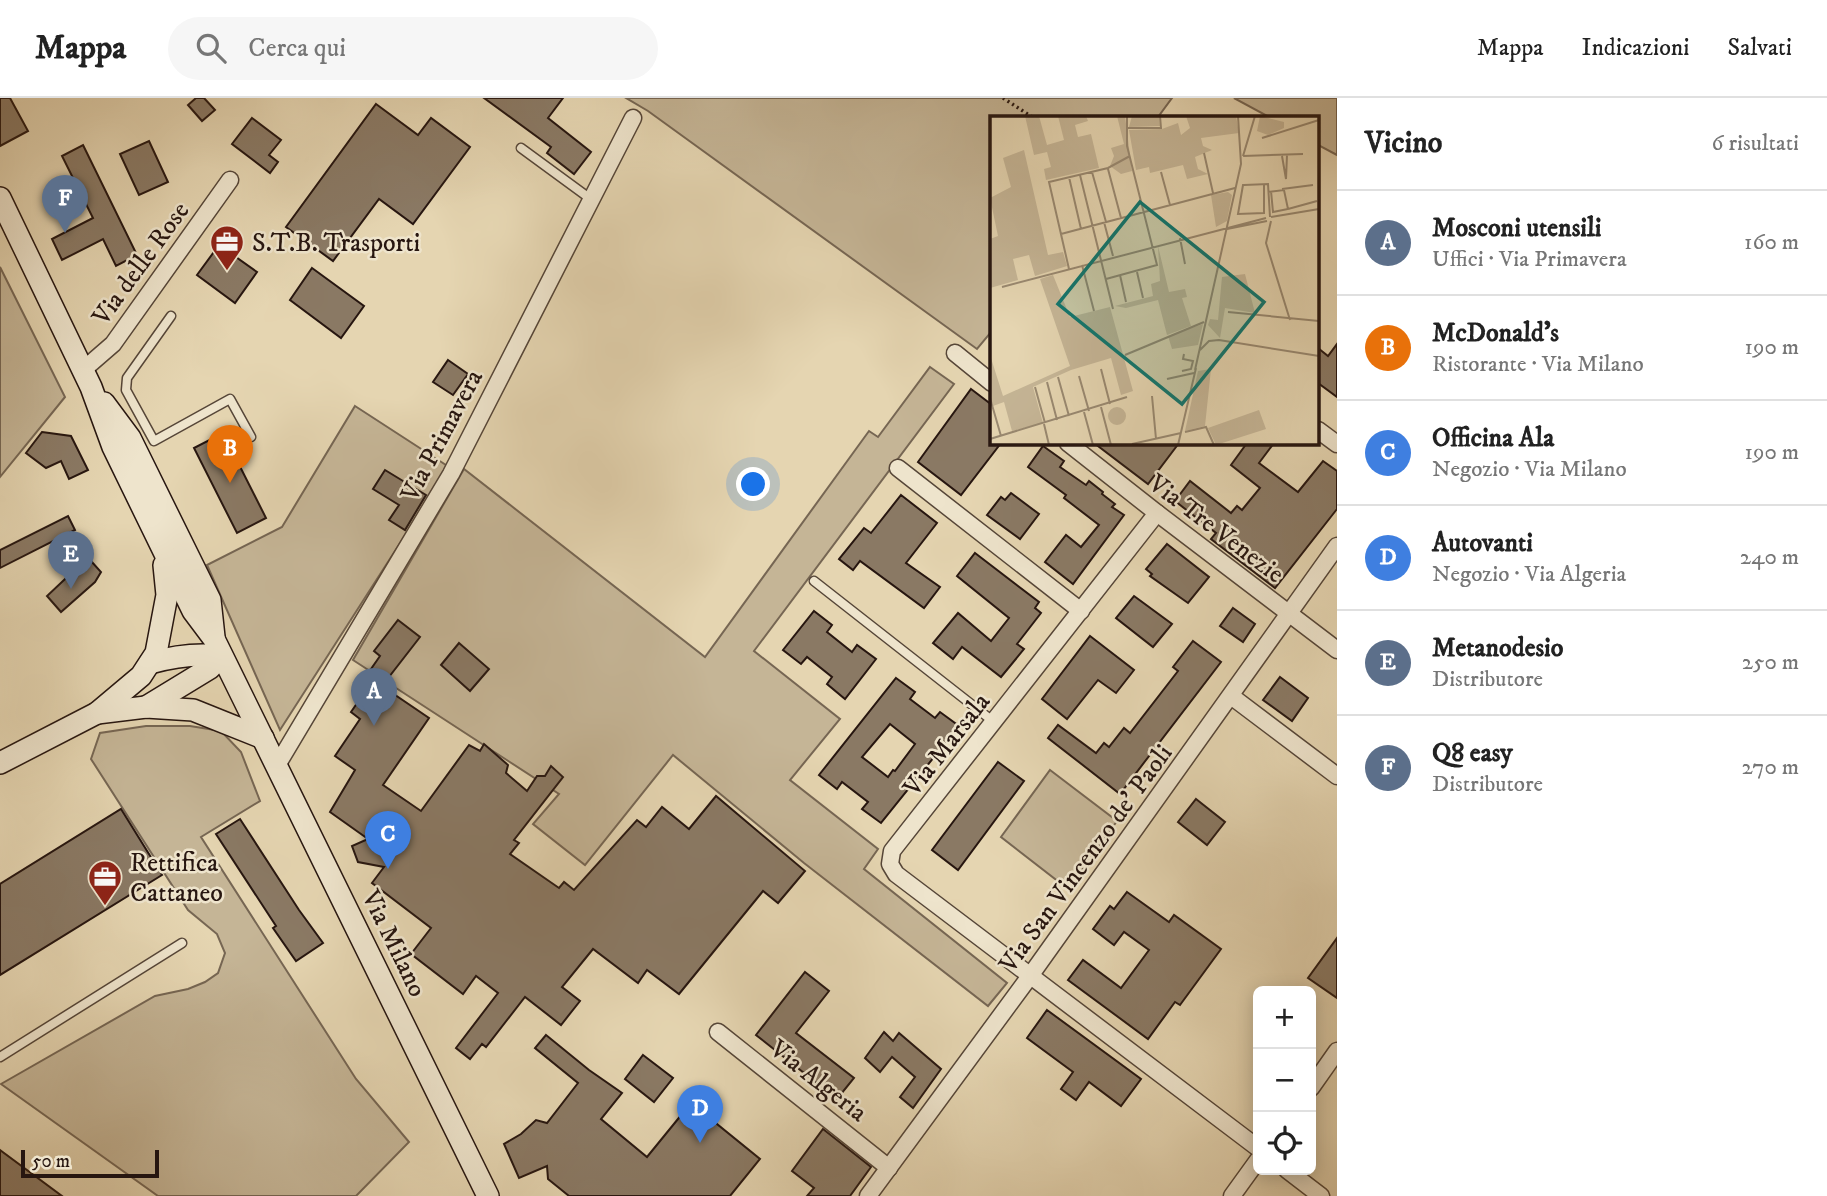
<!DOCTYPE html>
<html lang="it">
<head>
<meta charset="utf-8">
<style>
	body { margin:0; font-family:"IM FELL DW Pica",serif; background:#f6f6f6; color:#222 }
	.controls { position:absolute; right:21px; bottom:21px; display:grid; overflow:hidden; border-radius:10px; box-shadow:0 4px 18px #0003 }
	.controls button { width:63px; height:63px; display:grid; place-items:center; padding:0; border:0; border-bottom:2px solid #e0e0e0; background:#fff; color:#222; font:35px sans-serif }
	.scale { position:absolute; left:21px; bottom:18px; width:138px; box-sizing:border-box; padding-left:7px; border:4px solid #271610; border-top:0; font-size:19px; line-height:24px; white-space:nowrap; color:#271610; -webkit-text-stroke:5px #eee4cc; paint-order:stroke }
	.you { position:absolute; left:754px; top:387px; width:24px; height:24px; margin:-18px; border:5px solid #fff; border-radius:50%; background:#1a73e8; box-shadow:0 0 0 10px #1a73e833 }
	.badge { display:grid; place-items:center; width:46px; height:46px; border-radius:50%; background:#0f766e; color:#fff; font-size:23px; font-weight:700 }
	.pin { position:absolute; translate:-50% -58px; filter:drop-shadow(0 2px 4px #0008) }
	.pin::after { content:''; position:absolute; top:37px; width:24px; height:21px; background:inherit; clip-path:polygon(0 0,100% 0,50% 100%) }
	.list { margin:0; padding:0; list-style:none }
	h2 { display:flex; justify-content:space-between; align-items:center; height:91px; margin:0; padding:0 28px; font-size:30px }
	h2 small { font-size:23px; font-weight:400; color:#767676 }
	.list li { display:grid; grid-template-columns:46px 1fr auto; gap:21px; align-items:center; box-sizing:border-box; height:105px; padding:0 28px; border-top:2px solid #e0e0e0 }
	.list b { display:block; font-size:26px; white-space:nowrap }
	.list p { margin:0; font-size:23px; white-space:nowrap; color:#767676 }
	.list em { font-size:23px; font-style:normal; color:#767676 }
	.icon { flex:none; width:38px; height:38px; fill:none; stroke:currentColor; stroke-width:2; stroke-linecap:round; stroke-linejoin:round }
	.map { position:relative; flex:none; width:1337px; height:1098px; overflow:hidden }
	header { display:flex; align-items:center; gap:42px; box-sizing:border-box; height:98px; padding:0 35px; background:#fff; border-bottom:2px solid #e0e0e0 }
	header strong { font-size:33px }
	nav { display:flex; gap:38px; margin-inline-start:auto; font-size:24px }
	.search { width:490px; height:63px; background:#f6f6f6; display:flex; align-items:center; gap:18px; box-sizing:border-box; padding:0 24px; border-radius:38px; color:#767676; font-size:26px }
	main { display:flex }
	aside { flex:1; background:#fff }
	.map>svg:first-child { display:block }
	.green { fill:#c5b596; stroke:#766653; stroke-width:2 }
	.building { fill:#8a7964; stroke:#271610; stroke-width:2; fill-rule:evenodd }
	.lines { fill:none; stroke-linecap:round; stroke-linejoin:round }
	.service-casing { stroke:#564638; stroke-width:11 }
	.minor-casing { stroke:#564638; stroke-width:19 }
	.secondary-casing { stroke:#271610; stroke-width:24 }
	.path { stroke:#271610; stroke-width:3.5; stroke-dasharray:2 3.5; stroke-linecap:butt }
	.service { stroke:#eee4cc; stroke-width:8 }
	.minor { stroke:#eee4cc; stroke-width:16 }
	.secondary { stroke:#eee4cc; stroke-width:21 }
	.labels { text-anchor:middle; stroke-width:5; stroke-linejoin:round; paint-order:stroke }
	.poi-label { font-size:26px; fill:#271610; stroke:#eee4cc; text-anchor:start }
	.street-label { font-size:26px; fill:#271610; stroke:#eee4cc }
	.inset-road { fill:none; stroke:#998971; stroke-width:2 }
	.view { fill:#0f766e; fill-opacity:0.15; stroke:#0f766e; stroke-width:3.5 }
	.inset-edge { fill:none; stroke:#271610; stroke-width:3.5 }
</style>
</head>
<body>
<header>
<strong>Mappa</strong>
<div class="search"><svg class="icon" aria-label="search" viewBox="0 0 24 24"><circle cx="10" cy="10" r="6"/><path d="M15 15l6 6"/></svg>Cerca qui</div>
<nav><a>Mappa</a><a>Indicazioni</a><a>Salvati</a></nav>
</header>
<main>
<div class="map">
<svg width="1337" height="1098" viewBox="0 0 1337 1098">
	<rect width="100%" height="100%" fill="#e5d5b1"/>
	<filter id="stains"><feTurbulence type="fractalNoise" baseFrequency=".00286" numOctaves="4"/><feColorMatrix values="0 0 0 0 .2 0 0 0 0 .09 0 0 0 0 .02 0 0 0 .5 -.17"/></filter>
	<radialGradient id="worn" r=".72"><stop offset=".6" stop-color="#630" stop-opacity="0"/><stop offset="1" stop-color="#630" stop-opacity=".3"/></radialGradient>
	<g class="green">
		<path d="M626,0H1172L1158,19H992V233L977,251L648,13Z"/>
		<path d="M1234,0H1337V57L1318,47V19H1269Z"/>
		<path d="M0,169L65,299L0,379Z"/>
		<path d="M930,269L954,286L754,553L840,621L790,682L878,751L864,771L1007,885L988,908L804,765L673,657L585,767L533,726L559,696L353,562L464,371L705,559L869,333L878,339Z"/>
		<path d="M355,308L449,369L280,632L207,467L282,429Z"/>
		<path d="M146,628H190L221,633L241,654L260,703L201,739L356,981L409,1044L356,1098H158L1,986L155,898L188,891L205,884L218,875L225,855L217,836L188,812L91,661L100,635Z"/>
		<path d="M1050,672L1117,723L1068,791L1001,739Z"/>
	</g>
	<g class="building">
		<path d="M0,0H10L28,33L0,48Z"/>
		<path d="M196,0H204L215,12L202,23L188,7Z"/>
		<path d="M484,0H563L548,20L591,54L574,76L547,55L551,49Z"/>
		<path d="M376,6L418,37L431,20L470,49L413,126L379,101L333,163L286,129Z"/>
		<path d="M252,20L281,42L269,57L278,64L270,75L232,46Z"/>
		<path d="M149,43L168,84L139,97L120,56Z"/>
		<path d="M83,47L137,157L116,168L103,141L62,162L52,141L93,120L62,58Z"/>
		<path d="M219,147L257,174L235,205L197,177Z"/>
		<path d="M312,170L364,208L341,240L290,202Z"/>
		<path d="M1337,246V299L1318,285V250L1328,258Z"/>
		<path d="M448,262L468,276L453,297L433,284Z"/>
		<path d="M971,291L992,307V345H1001L961,397L918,364Z"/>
		<path d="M42,334L71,338L88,372L69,381L61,363L46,370L26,355Z"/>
		<path d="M223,335L266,420L237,435L194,350Z"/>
		<path d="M1094,345H1179L1148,386Z"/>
		<path d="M1247,345H1274L1259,365L1298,394L1323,363L1337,373V411L1275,490L1211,441L1216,435L1175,403L1190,383L1231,415L1237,408L1242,412L1260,390L1231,367Z"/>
		<path d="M1043,348L1064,363L1060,369L1086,387L1089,383L1103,394L1102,396L1115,406L1112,409L1124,417L1073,486L1045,464L1066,437L1081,449L1099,427L1064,400L1066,397L1028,369Z"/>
		<path d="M385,372L426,397L405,432L389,422L399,407L373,391Z"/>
		<path d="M1011,395L1039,416L1020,441L987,417L1001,399L1005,402Z"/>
		<path d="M901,397L937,425L906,465L940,489L924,510L860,463L853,472L839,461L864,430L871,435Z"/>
		<path d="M68,418L75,432L0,470V452Z"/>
		<path d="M1167,446L1209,479L1188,505L1150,478L1152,476L1146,471Z"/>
		<path d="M975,455L1039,504L1035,510L1041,515L1017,546L1024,551L1001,579L962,549L953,561L933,545L958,515L991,543L1009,520L957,478Z"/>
		<path d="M91,463L101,474L95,484L61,514L47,498L81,466Z"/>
		<path d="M1134,498L1172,526L1153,549L1116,520Z"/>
		<path d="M1233,510L1255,526L1243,544L1220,528Z"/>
		<path d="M814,513L832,527L827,534L852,554L857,547L876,561L845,601L827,586L832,579L807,559L801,566L783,552Z"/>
		<path d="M398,522L420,539L382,588L429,620L383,687L421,713L469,647L480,653L484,646L508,667L506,675L527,693L537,678H545L551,668L563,679L514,742L519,745L510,756L559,790L564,784L574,792L637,722L646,729L662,709L689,731L716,698L805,773L778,805L763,793L679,896L647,872L638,885L593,851L562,889L580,903L561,927L525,899L486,949L482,946L470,961L456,950L498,895L476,878L463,896L411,856L431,830L372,785L384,769L358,764L352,748L368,741L330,714L355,672L335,658L360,621L351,614L369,588L362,584L380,558L374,553Z"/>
		<path d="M1090,538L1134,572L1116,595L1098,582L1067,621L1042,601Z"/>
		<path d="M1193,543L1221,564L1120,696L1048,640L1058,627L1096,655L1104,645L1109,649L1124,630L1130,635L1178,573L1173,569Z"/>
		<path d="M459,545L489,571L470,593L441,567Z"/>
		<path d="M1280,579L1308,600L1292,623L1263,602Z"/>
		<path d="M896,580L915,594L910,601L935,620L940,614L959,628L881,725L862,711L868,704L842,684L837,691L819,677ZM890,626L915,646L895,673L893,672L888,679L862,659Z"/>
		<path d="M998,664L1024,683L958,772L932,752Z"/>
		<path d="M1196,701L1225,724L1207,747L1178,724Z"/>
		<path d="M121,711L162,777L0,877V786Z"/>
		<path d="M240,721L299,812L323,845L296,863L273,830L276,828L216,736Z"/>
		<path d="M1127,794L1169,824L1174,817L1221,851L1180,907L1175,904L1148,941L1068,882L1083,862L1121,890L1149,852L1124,834L1114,847L1093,831L1110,808L1114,811Z"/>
		<path d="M1337,840V900L1308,880Z"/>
		<path d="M805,874L829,893L796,935L854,980L837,1001L756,937Z"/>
		<path d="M1047,912L1141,981L1121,1008L1089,984L1076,1002L1061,991L1073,974L1027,940Z"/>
		<path d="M884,934L893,943L899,935L941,971L913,1010L900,999L915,979L892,959L880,974L865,960Z"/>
		<path d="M546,937L589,972L622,995L601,1021L647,1059L691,1005L760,1061L730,1098H569L548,1081L547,1068L519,1080L504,1046L521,1036L536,1022L547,1025L578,985L535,950Z"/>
		<path d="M643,957L673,980L654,1004L625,981Z"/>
		<path d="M823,1031L871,1069L850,1098H807L814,1090L792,1073Z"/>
		<path d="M0,1052L62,1098H0Z"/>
	</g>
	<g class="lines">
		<g class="service-casing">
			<g id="service">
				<path d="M521,50L592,102"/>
				<path d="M171,218L127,280L126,292L154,343L230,301L251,339"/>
				<path d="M814,483L994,624"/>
				<path d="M0,959L182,845"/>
			</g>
		</g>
		<g class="minor-casing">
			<g id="minor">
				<path d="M955,255L992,285"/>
				<path d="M83,272L113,246L230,82"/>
				<path d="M1318,332L1337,346"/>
				<path d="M1068,345L1157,415L1337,552"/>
				<path d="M898,370L1081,513"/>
				<path d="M1157,415L892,753L890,766L896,776L1258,1050"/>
				<path d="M1231,598L1337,678"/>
				<path d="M276,669L451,376L633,20"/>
				<path d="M718,934L889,1070"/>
				<path d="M1311,990L1337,953"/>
				<path d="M1287,1072L1321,1098"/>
				<path d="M868,1098L1030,878L1337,448"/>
				<path d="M1232,1098L1258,1062"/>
			</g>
		</g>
		<g class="secondary-casing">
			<g id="secondary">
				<path d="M0,100L91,289L113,349L193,513L214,541L488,1098"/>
				<path d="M104,305L130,340L210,502L214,539"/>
				<path d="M150,565C174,558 196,555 221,558"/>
				<path d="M146,609L210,570L221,558"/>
				<path d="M97,615L146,609L193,612L263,640"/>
				<path d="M0,665L97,615L141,578L156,555L167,497L164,467"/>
			</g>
		</g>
		<path class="path" d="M1003,0L1032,19"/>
		<use href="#service" class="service"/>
		<use href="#minor" class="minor"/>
		<use href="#secondary" class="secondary"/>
	</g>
	<defs>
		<g id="office-pin" transform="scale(1.75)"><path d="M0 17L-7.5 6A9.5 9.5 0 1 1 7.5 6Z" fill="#8f2418" stroke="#eee4cc"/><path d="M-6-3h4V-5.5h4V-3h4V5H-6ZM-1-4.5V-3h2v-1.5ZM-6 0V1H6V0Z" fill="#fff"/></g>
	</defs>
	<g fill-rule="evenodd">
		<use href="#office-pin" x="227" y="144"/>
		<use href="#office-pin" x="105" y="779"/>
	</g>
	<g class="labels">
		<g class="poi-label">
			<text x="252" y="153">S.T.B. Trasporti</text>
			<text x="130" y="773">Rettifica<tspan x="130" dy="30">Cattaneo</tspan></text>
		</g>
		<g class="street-label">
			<text transform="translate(140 165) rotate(-54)" y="9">Via delle Rose</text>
			<text transform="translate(441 337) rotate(-62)" y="9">Via Primavera</text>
			<text transform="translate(1217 430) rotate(37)" y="9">Via Tre Venezie</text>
			<text transform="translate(946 646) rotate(-52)" y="9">Via Marsala</text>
			<text transform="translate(1085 760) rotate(-54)" y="9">Via San Vincenzo de' Paoli</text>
			<text transform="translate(395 845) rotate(64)" y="9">Via Milano</text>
			<text transform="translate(819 982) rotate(38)" y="9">Via Algeria</text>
		</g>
	</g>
	<g transform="translate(990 18)">
		<rect width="329" height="329" fill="#e5d5b1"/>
		<path d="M35,0H49L57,29L74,24L68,0H96L98,5L85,9L88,21L101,18L109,52L56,64L54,53L61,51L57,36L44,39ZM127,0H135L142,55L131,58L120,50L124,40L121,32L134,28ZM142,0H169L170,10L139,11ZM196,0H246L249,17L211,22L213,30L222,34L205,41L208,53L218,58L197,63L193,49L160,57L159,51L146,54L139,14L172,13L188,7L191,19L200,12ZM270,0L294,6V12L278,19L267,15ZM34,34L58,139L73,136L77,150L45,160L39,139L23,143L28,164L0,172V123L8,120L0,82L21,71L13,42ZM238,76L242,79L237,105L226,111L221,79ZM168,130L179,176L195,173L197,181L192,182L201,210L177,219L168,184L136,192L125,190L163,180L161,168L170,165ZM255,158L265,197L235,192L230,222L218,209L220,203L228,204L232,161ZM63,159L80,201L120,191L143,275L131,279L121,242L81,254L43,271L53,307L22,315L14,286L3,290L0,279V239L13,280L80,250L50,163ZM213,208L208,229L182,233L178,220ZM221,253L215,310L195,315L208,255ZM118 300a9 9 0 1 1 18 0a9 9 0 1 1-18 0ZM269,294L276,313L226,329L218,312Z" fill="#c5b596"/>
		<path class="inset-road" d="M137,12H171L170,0M272,22L329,4M214,37L223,77M253,40L313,38M253,40L265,0M292,40L296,63L297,39M118,53L131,102M102,56L116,106M171,56L180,89M90,59L123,193M79,61L91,113M274,68V97L248,98L253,69H254L278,68L280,101M292,73L323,69M278,76L294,74L298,93L283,96L281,75M298,93L327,85M281,101L329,93M281,105L276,127L300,204M114,106L123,140M237,113L277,105M71,118L245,72M190,122L195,148M92,149L104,195M79,153L59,66L118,52L140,40M147,156L153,182M130,159L136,186M116,163L167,149L137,30V0M12,171L276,102M238,196L329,205M210,234L219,225L229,224L329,240M135,239L214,206M111,253L120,288M205,254L251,48L248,0M192,255L201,253L203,245L193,243L194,238M89,260L99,295M68,261L79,300M177,263L204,257M57,266L67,304M45,271L55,307M162,280L166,323M0,282L11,320M111,291L121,329M94,296L103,329M54,308L59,329M195,316L216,311L224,329M0,323L137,281M142,328L191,317M188,329L206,252"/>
		<path class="view" d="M150,86L274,186L192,288L68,188Z"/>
		<rect width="329" height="329" class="inset-edge"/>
	</g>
	<rect width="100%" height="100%" filter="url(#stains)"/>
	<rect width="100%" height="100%" fill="url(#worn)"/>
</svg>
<div class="controls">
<button>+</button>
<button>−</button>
<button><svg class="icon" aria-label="locate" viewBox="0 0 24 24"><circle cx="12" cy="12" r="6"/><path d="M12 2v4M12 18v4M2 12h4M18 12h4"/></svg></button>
</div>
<div class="scale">50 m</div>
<div class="you"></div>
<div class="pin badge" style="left:374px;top:628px;background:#5c6f8a">A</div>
<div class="pin badge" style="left:230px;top:385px;background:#e8710a">B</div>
<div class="pin badge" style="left:388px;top:771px;background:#3f7fe0">C</div>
<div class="pin badge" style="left:700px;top:1045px;background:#3f7fe0">D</div>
<div class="pin badge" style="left:71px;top:491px;background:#5c6f8a">E</div>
<div class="pin badge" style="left:65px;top:135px;background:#5c6f8a">F</div>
</div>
<aside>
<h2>Vicino<small>6 risultati</small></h2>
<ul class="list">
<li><span class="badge" style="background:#5c6f8a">A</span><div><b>Mosconi utensili</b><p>Uffici · Via Primavera</p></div><em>160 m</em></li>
<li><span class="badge" style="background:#e8710a">B</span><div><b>McDonald's</b><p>Ristorante · Via Milano</p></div><em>190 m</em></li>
<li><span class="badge" style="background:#3f7fe0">C</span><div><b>Officina Ala</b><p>Negozio · Via Milano</p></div><em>190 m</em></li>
<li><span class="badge" style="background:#3f7fe0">D</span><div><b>Autovanti</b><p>Negozio · Via Algeria</p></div><em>240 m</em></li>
<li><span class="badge" style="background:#5c6f8a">E</span><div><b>Metanodesio</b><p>Distributore</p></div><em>250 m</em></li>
<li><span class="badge" style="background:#5c6f8a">F</span><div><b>Q8 easy</b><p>Distributore</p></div><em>270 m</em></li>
</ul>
</aside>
</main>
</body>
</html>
